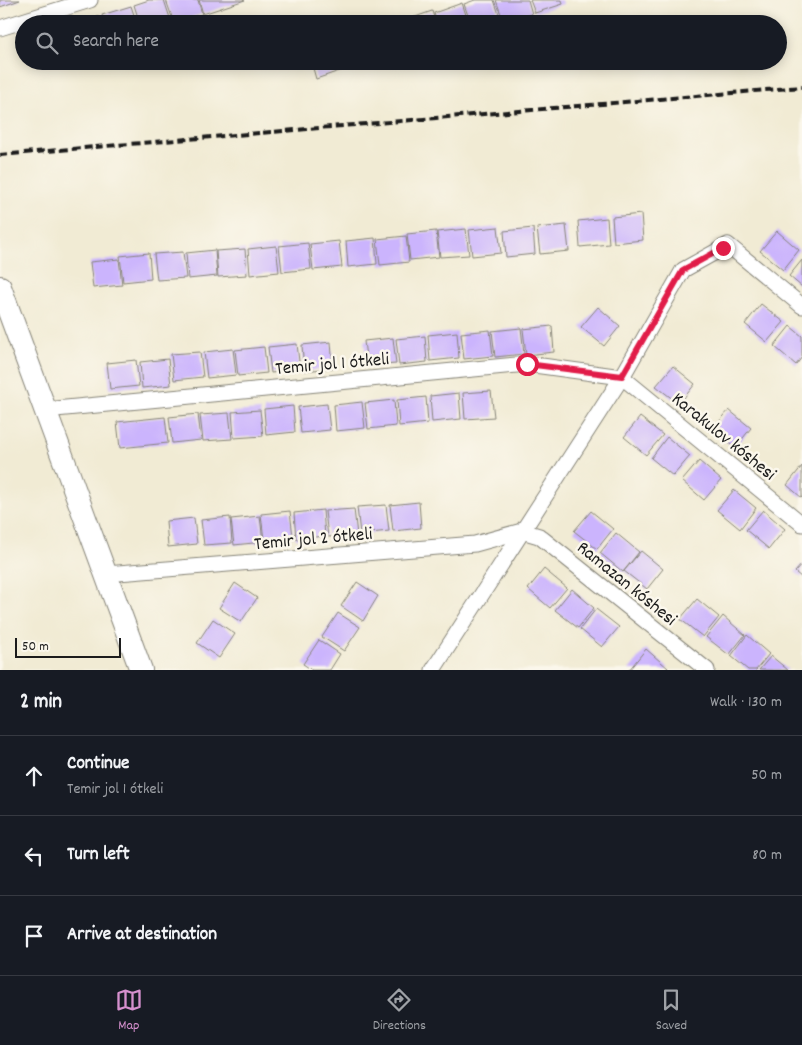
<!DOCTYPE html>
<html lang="en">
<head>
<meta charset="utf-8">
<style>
	body { margin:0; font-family:Dekko,sans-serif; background:#20242c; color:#f1f3f6 }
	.scale { position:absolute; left:15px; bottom:12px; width:106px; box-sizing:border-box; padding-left:5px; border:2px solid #1c1c1c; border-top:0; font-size:14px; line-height:18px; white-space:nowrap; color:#1c1c1c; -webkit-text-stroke:4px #fbf7ec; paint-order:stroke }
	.stop { position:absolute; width:15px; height:15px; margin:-11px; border:4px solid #e11d48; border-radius:50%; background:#fff }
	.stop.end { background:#e11d48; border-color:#fff; box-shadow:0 1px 5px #0008 }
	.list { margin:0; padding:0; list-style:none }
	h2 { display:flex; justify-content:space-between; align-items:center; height:65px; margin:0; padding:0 20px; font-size:21px }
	h2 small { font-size:16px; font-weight:400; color:#9ea1a6 }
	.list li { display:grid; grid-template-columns:32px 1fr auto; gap:15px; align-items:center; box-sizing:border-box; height:80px; padding:0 20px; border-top:1px solid #363941 }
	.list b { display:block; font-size:19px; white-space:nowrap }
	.list p { margin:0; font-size:16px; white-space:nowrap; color:#9ea1a6 }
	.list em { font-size:16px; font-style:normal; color:#9ea1a6 }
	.icon { flex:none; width:28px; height:28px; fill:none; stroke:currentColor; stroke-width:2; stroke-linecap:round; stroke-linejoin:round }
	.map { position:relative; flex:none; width:802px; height:670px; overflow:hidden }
	.search { position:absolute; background:#171b24; box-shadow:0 2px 12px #0003; left:15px; right:15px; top:15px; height:55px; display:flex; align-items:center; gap:12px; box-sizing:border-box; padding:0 18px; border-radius:28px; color:#9ea1a6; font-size:19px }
	.sheet { height:305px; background:#171b24 }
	nav { display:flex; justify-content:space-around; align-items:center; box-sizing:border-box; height:70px; border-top:1px solid #363941; background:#171b24; font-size:14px; color:#9ea1a6 }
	nav a { display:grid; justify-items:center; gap:2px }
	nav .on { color:#d690ce }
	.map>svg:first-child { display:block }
	.building { fill:#cbb4fd }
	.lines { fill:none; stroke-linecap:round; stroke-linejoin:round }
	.street-casing { stroke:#868478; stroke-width:17 }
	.primary-casing { stroke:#868478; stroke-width:24 }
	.street { stroke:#fff; stroke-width:15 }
	.primary { stroke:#fff; stroke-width:22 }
	.rail { stroke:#1c1c1c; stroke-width:4; stroke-dasharray:8 4; stroke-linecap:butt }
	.route { stroke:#e11d48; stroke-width:6 }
	.labels { text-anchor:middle; stroke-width:5; stroke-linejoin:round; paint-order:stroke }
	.street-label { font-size:19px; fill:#1c1c1c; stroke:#fbf7ec }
</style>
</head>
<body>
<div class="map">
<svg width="802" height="670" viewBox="0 0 802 670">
	<rect width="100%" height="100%" fill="#fbf7ec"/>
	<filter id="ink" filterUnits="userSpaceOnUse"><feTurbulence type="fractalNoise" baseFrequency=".02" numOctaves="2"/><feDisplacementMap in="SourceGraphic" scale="10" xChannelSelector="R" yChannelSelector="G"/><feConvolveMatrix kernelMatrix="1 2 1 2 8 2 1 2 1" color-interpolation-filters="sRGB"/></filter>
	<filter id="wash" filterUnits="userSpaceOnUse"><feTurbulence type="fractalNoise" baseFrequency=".0096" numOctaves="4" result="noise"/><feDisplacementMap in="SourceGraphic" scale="20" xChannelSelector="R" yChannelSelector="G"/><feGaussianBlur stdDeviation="1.12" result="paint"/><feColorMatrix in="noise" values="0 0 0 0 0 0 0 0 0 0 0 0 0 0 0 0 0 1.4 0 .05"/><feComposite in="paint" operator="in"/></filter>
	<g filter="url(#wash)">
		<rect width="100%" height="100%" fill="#f1ebd4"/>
		<g id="blocks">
			<g class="building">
				<path d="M0,0H20L0,7Z"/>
				<path d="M149,0H164L172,24H140L134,5Z"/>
				<path d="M166,0H198L202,14L174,23Z"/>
				<path d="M199,0H245L203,14Z"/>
				<path d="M475,0H494L502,23L471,24L464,4Z"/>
				<path d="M496,0H528L532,14L504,23Z"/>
				<path d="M530,0H562L563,4L535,13Z"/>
				<path d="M462,3L469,24H437L434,13Z"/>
				<path d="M131,6L137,24H105L102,15Z"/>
				<path d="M432,11L436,24H405L404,21Z"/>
				<path d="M98,16L101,24H75V23Z"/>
				<path d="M41,61H55V62L42,66Z"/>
				<path d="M311,61H342L345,69L316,79Z"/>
				<path d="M346,61H374V62L349,70Z"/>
				<path d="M641,214L643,240L614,243L612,217Z"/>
				<path d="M607,218L609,244L580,247L578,221Z"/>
				<path d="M566,225L569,251L540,254L537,228Z"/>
				<path d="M498,227L501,253L472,256L469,230Z"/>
				<path d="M533,228L535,254L506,257L504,231Z"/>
				<path d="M466,229L469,255L440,257L437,232Z"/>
				<path d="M436,231L439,257L410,260L407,234Z"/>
				<path d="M777,231L799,250L783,270L760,251Z"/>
				<path d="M406,236L409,262L380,265L377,239Z"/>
				<path d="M375,238L377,264L348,267L346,241Z"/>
				<path d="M339,241L342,267L313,270L310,244Z"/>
				<path d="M308,243L311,269L282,272L279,246Z"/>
				<path d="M276,246L279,272L250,275L248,249Z"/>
				<path d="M245,249L247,275L218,277L216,251Z"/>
				<path d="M215,250L217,276L188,279L186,253Z"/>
				<path d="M183,252L186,278L157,280L154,254Z"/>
				<path d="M149,253L151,279L123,282L120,256Z"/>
				<path d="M119,259L122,285L93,288L90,262Z"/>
				<path d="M802,260V287L789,276Z"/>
				<path d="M761,304L784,322L767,342L745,324Z"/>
				<path d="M598,307L620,326L604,346L581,327Z"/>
				<path d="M552,326L554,352L526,355L523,329Z"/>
				<path d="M790,326L802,336V357L796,365L774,346Z"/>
				<path d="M521,328L524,354L495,357L492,331Z"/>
				<path d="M490,330L493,356L464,359L461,333Z"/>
				<path d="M457,332L459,358L430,361L428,335Z"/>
				<path d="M425,336L427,362L399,365L396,339Z"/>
				<path d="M393,338L396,364L367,366L364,341Z"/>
				<path d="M331,342L333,368L304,371L302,345Z"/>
				<path d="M297,344L300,370L271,373L268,347Z"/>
				<path d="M264,347L267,373L238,376L235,350Z"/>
				<path d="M233,349L236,375L207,378L204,352Z"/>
				<path d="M200,352L203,377L174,380L171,354Z"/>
				<path d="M168,359L171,385L142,388L140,362Z"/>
				<path d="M136,360L139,386L110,389L107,363Z"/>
				<path d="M673,366L695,384L679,404L656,386Z"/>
				<path d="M491,391L494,417L465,419L463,393Z"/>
				<path d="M459,393L461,419L432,422L430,396Z"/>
				<path d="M426,397L428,423L399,426L397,400Z"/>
				<path d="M394,400L396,426L368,429L365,403Z"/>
				<path d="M362,402L365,428L336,431L334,405Z"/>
				<path d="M327,404L330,430L301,433L298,407Z"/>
				<path d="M293,406L295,432L266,435L264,409Z"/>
				<path d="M260,410L263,436L234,438L232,412Z"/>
				<path d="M729,410L751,428L735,448L712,430Z"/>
				<path d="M229,413L232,439L203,441L200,415Z"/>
				<path d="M198,414L201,440L172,443L169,417Z"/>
				<path d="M165,417L168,443L120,448L117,422Z"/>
				<path d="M640,417L663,435L646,455L624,437Z"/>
				<path d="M667,437L690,456L673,476L651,458Z"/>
				<path d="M699,461L721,480L704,500L682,481Z"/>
				<path d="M802,466V498L787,485Z"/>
				<path d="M734,490L756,508L740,529L717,510Z"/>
				<path d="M419,502L421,528L393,531L390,505Z"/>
				<path d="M386,505L389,531L360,534L357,507Z"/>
				<path d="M354,509L357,535L328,537L325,511Z"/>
				<path d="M323,510L325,536L296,539L294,513Z"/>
				<path d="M763,510L785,529L769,549L746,530Z"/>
				<path d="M290,511L293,537L264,540L261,514Z"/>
				<path d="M591,511L613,529L597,549L574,531Z"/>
				<path d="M260,516L263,542L234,545L231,519Z"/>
				<path d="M230,517L232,543L204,545L201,520Z"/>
				<path d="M194,518L197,544L168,547L166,521Z"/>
				<path d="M616,533L639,552L623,572L600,553Z"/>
				<path d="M641,551L663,569L647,589L624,571Z"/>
				<path d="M802,564V578L795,572Z"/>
				<path d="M544,569L567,588L550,608L528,589Z"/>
				<path d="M357,582L378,596L363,621L341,606Z"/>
				<path d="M235,583L257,598L241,622L219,608Z"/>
				<path d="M572,589L594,608L578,628L555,610Z"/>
				<path d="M697,599L719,617L703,637L680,619Z"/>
				<path d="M596,609L619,627L602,647L580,629Z"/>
				<path d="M338,613L360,627L344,651L322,637Z"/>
				<path d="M723,616L745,635L729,655L706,637Z"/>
				<path d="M213,619L235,634L219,658L197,643Z"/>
				<path d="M747,635L769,654L756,670H748L731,656Z"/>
				<path d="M319,640L340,654L330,670H312L303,664Z"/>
				<path d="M646,649L668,668L666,670H629Z"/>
				<path d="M771,656L788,670H759Z"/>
			</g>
		</g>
	</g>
	<g filter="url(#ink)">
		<use href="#blocks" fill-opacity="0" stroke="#868478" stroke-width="1"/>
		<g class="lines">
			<g class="street-casing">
				<g id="street">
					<path d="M0,28L90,0"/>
					<path d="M45,410L527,364L622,377L802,524"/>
					<path d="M106,574L475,544L522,531L539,536L707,670"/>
					<path d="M433,670L622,377L683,270L728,245L802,306"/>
				</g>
			</g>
			<g class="primary-casing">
				<path id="primary" d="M0,287L141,670"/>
			</g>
			<use href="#street" class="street"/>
			<use href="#primary" class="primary"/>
			<path class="rail" d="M0,155L802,87"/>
		</g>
	</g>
	<g class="lines" filter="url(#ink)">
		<path class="route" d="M527,364L622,376L683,270L723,248"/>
	</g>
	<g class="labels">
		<g class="street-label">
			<text transform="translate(332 362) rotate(-5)" y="7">Temir jol 1 ótkeli</text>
			<text transform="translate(725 435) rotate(39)" y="7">Karakulov kóshesi</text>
			<text transform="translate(313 537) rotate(-5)" y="7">Temir jol 2 ótkeli</text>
			<text transform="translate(628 582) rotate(39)" y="7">Ramazan kóshesi</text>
		</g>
	</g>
</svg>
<div class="scale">50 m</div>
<div class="stop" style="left:527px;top:364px"></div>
<div class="stop end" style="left:723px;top:248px"></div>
<div class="search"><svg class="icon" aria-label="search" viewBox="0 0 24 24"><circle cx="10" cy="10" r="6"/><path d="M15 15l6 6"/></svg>Search here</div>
</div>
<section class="sheet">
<h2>2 min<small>Walk · 130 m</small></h2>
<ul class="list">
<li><svg class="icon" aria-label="ahead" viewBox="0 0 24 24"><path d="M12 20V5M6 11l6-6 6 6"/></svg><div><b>Continue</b><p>Temir jol 1 ótkeli</p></div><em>50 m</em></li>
<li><svg class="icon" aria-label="left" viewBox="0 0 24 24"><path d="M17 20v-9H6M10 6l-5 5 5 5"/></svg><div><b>Turn left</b></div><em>80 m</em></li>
<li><svg class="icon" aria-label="arrive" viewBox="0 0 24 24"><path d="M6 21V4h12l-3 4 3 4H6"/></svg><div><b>Arrive at destination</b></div></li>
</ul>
</section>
<nav>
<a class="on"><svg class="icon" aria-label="map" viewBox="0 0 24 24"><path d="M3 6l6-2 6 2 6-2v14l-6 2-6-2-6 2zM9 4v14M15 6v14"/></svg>Map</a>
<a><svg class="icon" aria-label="directions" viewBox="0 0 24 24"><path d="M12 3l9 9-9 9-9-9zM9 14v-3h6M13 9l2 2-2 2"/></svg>Directions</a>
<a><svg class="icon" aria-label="saved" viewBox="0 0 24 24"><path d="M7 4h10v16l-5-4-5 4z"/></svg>Saved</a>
</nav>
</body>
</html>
